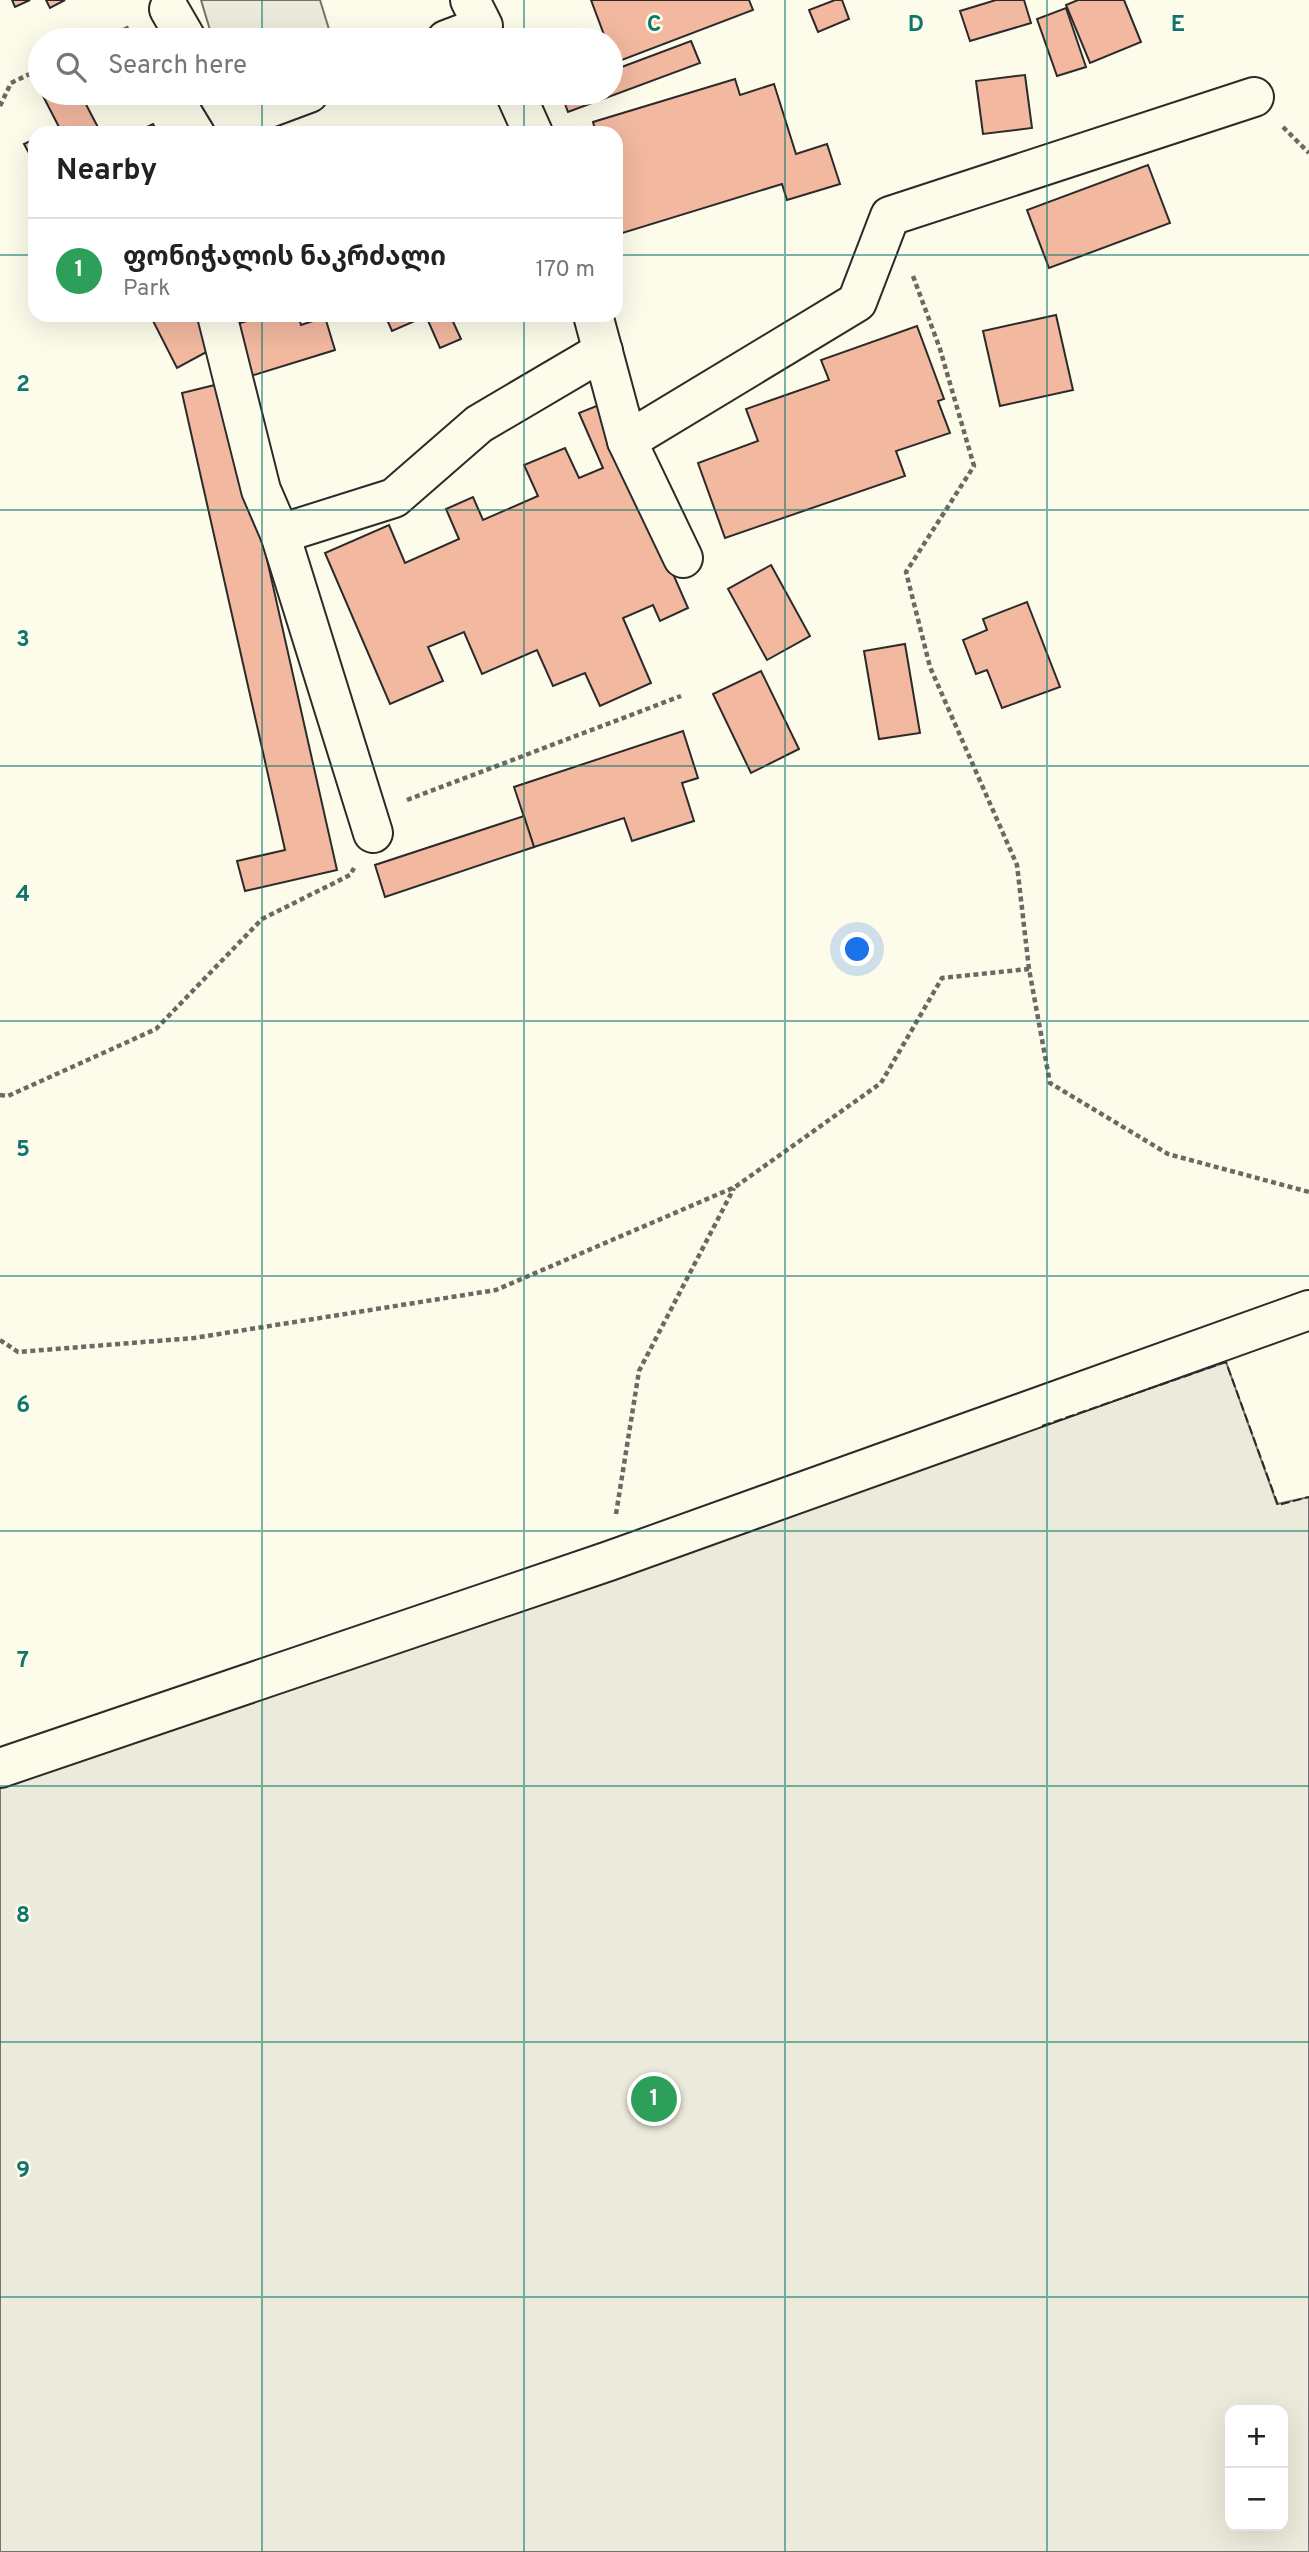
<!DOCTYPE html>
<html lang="en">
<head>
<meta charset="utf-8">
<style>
	body { margin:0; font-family:Overpass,"Noto Sans Georgian",sans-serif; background:#f2f2f2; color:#222 }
	.controls { position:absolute; right:21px; bottom:21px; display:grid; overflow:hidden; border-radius:14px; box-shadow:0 7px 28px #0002 }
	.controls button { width:63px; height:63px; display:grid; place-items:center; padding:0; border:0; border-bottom:2px solid #e0e0e0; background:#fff; color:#222; font:35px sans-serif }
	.you { position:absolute; left:858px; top:950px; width:24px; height:24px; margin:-18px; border:5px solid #fff; border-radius:50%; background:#1a73e8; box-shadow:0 0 0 10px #1a73e833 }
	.badge { display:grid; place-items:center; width:46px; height:46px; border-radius:50%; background:#c62828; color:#fff; font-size:23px; font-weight:700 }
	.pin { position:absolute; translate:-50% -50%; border:4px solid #fff; box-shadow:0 2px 7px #0006 }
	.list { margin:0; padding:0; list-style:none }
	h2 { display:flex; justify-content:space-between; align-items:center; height:91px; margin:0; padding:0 28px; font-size:30px }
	h2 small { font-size:23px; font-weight:400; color:#767676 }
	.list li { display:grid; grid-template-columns:46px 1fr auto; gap:21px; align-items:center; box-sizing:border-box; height:105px; padding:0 28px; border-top:2px solid #e0e0e0 }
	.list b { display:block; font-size:26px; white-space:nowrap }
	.list p { margin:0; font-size:23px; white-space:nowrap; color:#767676 }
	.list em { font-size:23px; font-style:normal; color:#767676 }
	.icon { flex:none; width:38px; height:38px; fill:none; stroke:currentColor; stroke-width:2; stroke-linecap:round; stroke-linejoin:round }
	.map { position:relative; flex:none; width:1309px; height:2552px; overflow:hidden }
	.search { position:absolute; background:#fff; box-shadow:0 7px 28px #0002; left:28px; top:28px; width:595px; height:77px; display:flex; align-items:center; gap:18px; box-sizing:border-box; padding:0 24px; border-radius:38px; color:#767676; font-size:26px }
	.panel { position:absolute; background:#fff; box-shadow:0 7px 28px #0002; left:28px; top:126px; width:595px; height:196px; border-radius:21px }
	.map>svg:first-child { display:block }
	.green { fill:#ecebdb; stroke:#74746e; stroke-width:2; fill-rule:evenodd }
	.building { fill:#f2b8a0; stroke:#2b2b2b; stroke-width:2 }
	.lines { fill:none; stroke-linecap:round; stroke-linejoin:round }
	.minor-casing { stroke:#2b2b2b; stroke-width:42 }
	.path { stroke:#6a6964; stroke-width:4.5; stroke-dasharray:5 3.5; stroke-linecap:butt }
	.minor { stroke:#fdfbea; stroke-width:38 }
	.fence { stroke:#2b2b2b; stroke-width:2; stroke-dasharray:9 3.5; stroke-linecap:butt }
	.grid { fill:none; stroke:#0f766e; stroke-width:2; stroke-opacity:0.55 }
	.grid-label { font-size:23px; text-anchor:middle; font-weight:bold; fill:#0f766e; stroke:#fdfbea; stroke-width:5; stroke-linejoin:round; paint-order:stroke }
</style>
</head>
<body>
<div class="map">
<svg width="1309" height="2552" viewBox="0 0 1309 2552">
	<rect width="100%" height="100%" fill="#fdfbea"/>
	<g class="green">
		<path d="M201,0H320L332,39L213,40Z"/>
		<path d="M1226,1362L1277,1504L1309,1497V2552H0V1787ZM1230,2410H1283V2526H1230Z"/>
	</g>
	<g class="building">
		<path d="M12,0H30L15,7Z"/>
		<path d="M46,0H65L50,8Z"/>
		<path d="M591,0H749L753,10L614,63L611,53V40H606Z"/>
		<path d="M835,0H842L849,19L818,32L809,10Z"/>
		<path d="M996,0H1024L1031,23L970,41L960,11Z"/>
		<path d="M1078,0H1124L1141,42L1090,63L1066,5Z"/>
		<path d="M1066,8L1086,67L1057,76L1037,19Z"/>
		<path d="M691,41L700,63L568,112L561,93H611V71Z"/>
		<path d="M1025,75L1032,128L983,134L976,81Z"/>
		<path d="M735,79L740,95L774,84L796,154L827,144L840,184L787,200L782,184L616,235V133H596L593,122Z"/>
		<path d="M50,93H80L101,133H46L59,127L43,96Z"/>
		<path d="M153,124L158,133H135Z"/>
		<path d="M35,139V164L24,144Z"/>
		<path d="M1148,165L1170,223L1049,268L1027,210Z"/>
		<path d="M150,315H195L212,349L177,368Z"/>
		<path d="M265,315H298L301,325L325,317L335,350L244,378L228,327Z"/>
		<path d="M385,315H450L461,339L440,348L426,316L392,331Z"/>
		<path d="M1056,315L1073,390L1000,406L983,331Z"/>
		<path d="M917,326L944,399L938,401L950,433L896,451L905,476L725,538L698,463L758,441L746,409L829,380L821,360Z"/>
		<path d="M227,382L337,870L245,891L237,861L285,850L182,393Z"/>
		<path d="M599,405L688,608L660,621L653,605L623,618L651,683L600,706L585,673L553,686L537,650L482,674L464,632L428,647L443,681L390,704L325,553L389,525L405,563L459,539L446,509L473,497L483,520L538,496L524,465L565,448L579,478L603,468L579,413Z"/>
		<path d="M771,565L810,636L767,660L728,589Z"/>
		<path d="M1027,602L1060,687L1002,708L987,670L976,674L963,640L987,630L983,619Z"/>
		<path d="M905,644L920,733L879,739L864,651Z"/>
		<path d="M761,671L799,749L751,773L713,694Z"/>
		<path d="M683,731L698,778L682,783L694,821L632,841L624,818L534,847L514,787Z"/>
		<path d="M524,816L534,847L385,897L375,865Z"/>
	</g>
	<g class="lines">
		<g class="minor-casing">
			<g id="minor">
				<path d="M169,9L187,40"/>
				<path d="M446,40L483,26L470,0"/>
				<path d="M217,93L234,121L309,93"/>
				<path d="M515,93L533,133"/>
				<path d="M217,315L261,490L280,534L373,833"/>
				<path d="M593,315L627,441L683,558"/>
				<path d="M627,441L857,302L890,216L1254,97"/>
				<path d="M280,534L394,498L479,424L603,351"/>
				<path d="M0,1768L609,1561L1309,1310"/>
			</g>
		</g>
		<g class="path">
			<path d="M101,40L132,26"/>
			<path d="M0,106L11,83L40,69"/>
			<path d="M1283,127L1309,153"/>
			<path d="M913,276L940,349L974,466L906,572L930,667L1017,865L1029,969L1050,1083L1168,1154L1309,1192"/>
			<path d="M407,800L681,696"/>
			<path d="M0,1095L8,1096L156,1029L262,919L350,875L354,868"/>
			<path d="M0,1340L18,1352L194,1338L496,1290L735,1187L881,1083L942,978L1029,969"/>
			<path d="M616,1514L639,1371L734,1188"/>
		</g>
		<use href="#minor" class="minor"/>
		<path class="fence" d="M1042,1426L1226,1362L1278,1505L1309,1497"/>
	</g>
	<path class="grid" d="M262,0V40M524,0V40M785,0V2552M1047,0V2552M262,93V133M524,93V133M0,255H35M616,255H1309M262,315V2552M524,315V2552M0,510H1309M0,766H1309M0,1021H1309M0,1276H1309M0,1531H1309M0,1786H1309M0,2042H1309M0,2297H1309"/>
	<g class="grid-label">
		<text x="654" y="31">C</text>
		<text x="916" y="31">D</text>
		<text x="1178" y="31">E</text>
		<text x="23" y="391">2</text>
		<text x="23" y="646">3</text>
		<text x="23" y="901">4</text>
		<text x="23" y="1156">5</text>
		<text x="23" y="1412">6</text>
		<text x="23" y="1667">7</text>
		<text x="23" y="1922">8</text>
		<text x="23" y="2177">9</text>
	</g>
</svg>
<div class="controls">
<button>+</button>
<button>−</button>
</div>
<div class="you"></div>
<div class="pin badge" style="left:654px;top:2099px;background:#2e9e5b">1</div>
<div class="search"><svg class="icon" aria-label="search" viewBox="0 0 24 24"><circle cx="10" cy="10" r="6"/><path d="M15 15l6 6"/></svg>Search here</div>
<section class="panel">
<h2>Nearby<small></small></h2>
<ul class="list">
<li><span class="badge" style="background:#2e9e5b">1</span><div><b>ფონიჭალის ნაკრძალი</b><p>Park</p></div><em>170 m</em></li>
</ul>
</section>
</div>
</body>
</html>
